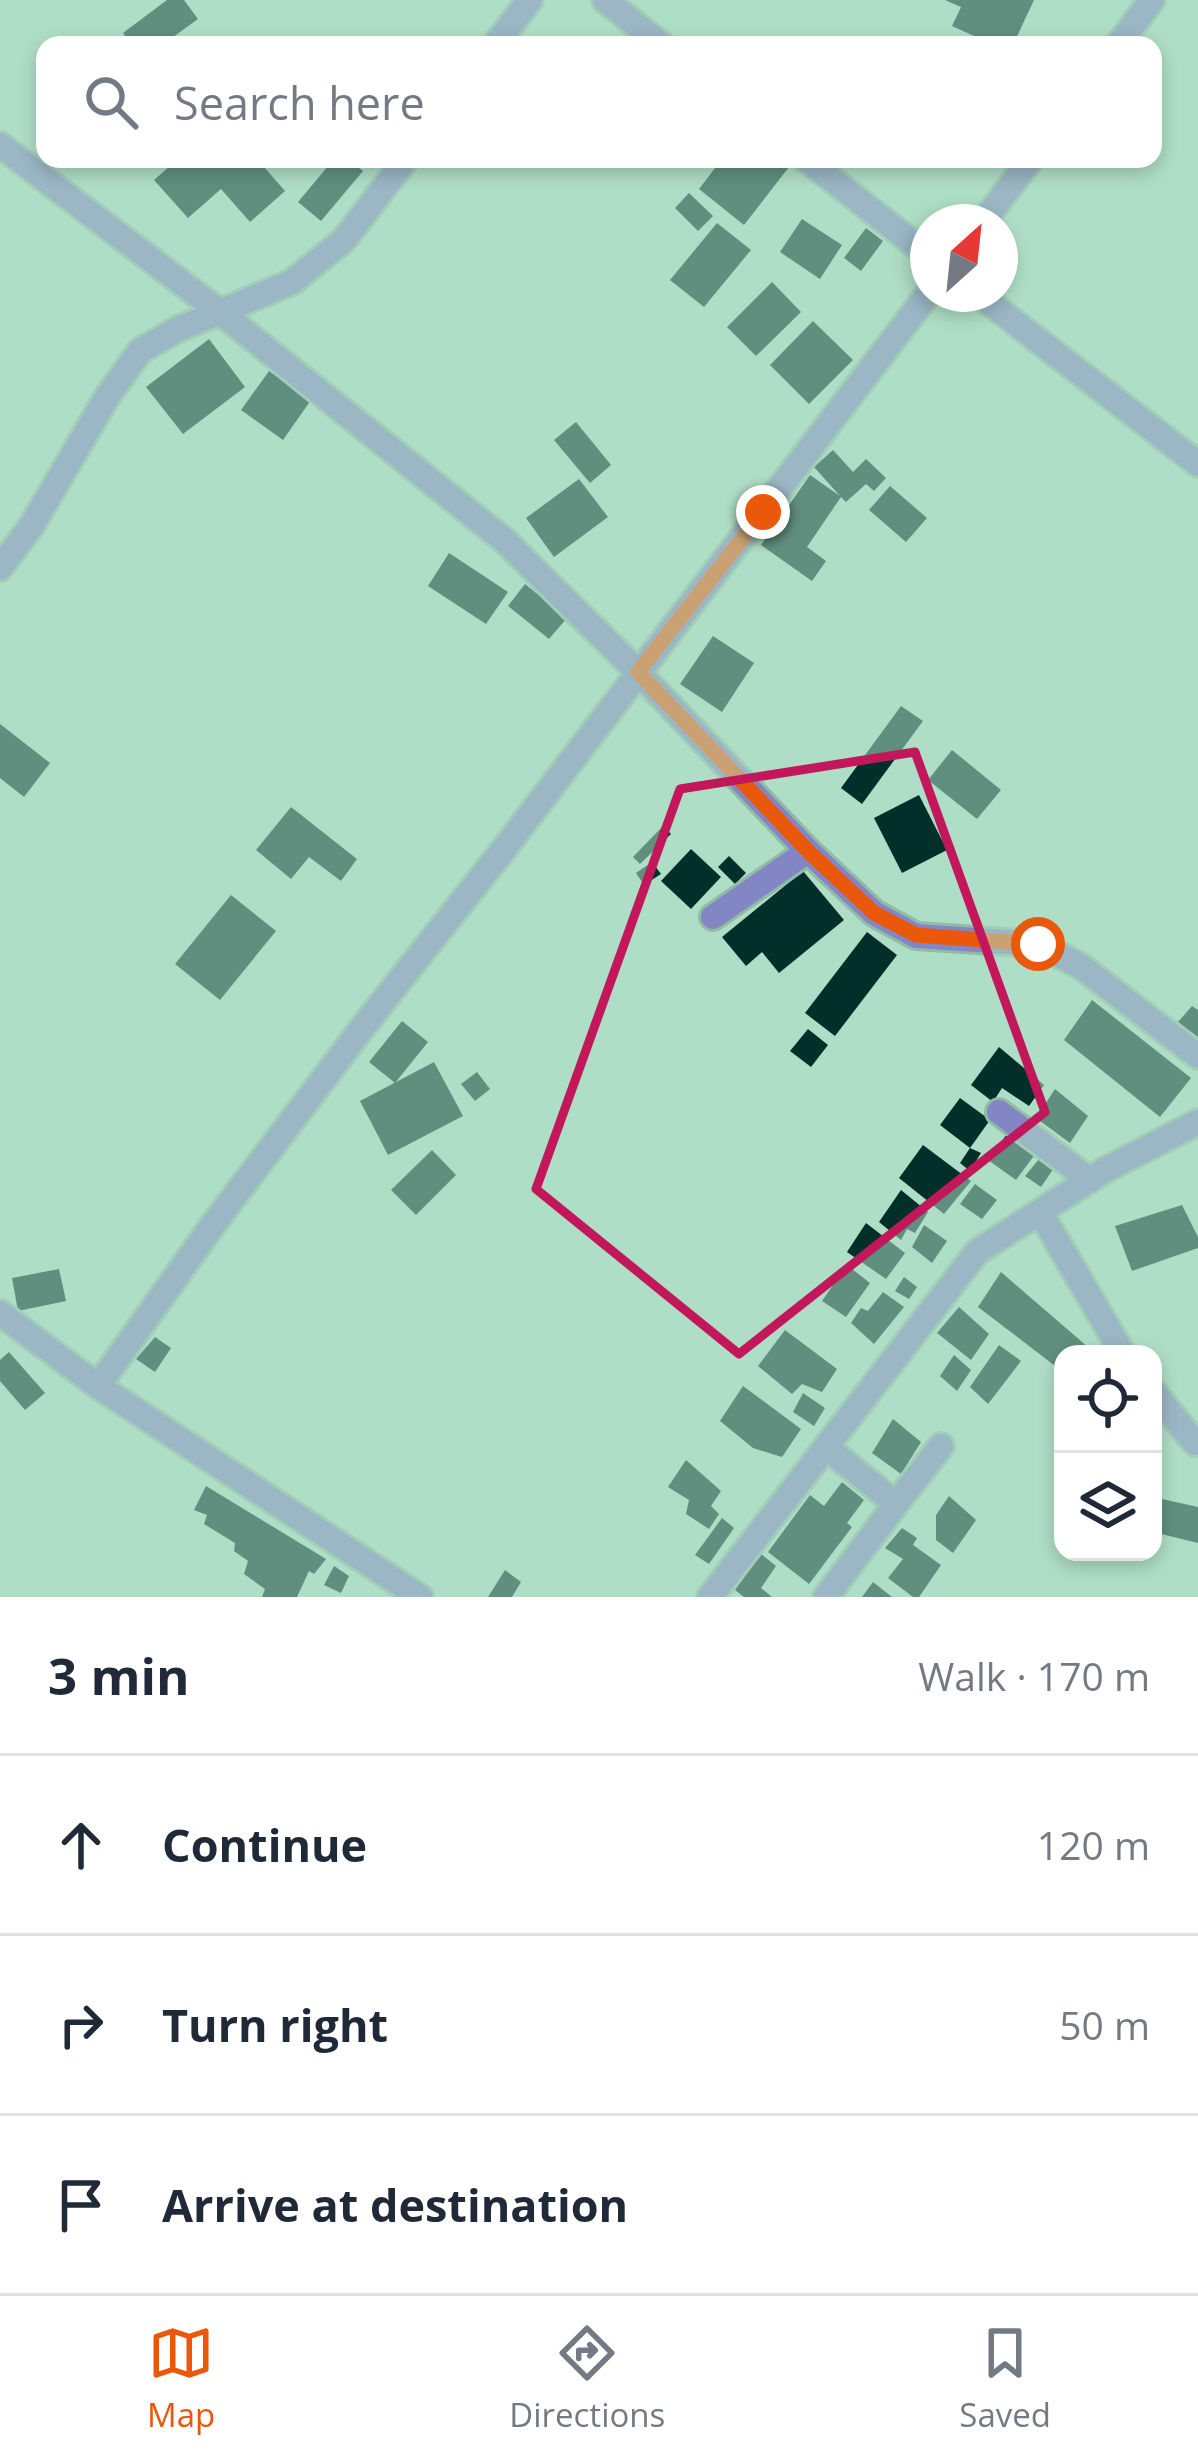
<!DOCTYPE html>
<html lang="en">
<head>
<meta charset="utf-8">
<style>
	body { margin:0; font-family:"Open Sans",sans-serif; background:#f6f6f7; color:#1f2937 }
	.controls { position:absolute; right:36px; bottom:36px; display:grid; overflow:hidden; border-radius:24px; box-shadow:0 6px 18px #0003 }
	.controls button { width:108px; height:108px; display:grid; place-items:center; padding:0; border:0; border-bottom:3px solid #e0e1e3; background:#fff; color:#1f2937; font:60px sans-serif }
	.compass { position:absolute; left:910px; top:204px; width:108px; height:108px; border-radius:50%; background:#fff; box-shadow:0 6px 18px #0003; rotate:27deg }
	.stop { position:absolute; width:36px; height:36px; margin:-27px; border:9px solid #ea580c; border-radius:50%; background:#fff }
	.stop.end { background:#ea580c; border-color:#fff; box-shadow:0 3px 12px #0008 }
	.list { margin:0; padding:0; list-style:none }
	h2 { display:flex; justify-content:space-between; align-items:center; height:156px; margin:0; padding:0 48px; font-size:51px }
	h2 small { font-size:39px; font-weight:400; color:#747a83 }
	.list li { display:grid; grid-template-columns:78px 1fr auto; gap:36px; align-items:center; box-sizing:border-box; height:180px; padding:0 48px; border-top:3px solid #e0e1e3 }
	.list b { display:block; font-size:45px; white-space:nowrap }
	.list em { font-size:39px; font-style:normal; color:#747a83 }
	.icon { flex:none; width:66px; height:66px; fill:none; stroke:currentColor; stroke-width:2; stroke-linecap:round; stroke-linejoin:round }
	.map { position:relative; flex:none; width:1198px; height:1597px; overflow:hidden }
	.search { position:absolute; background:#fff; box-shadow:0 6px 18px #0003; left:36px; right:36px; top:36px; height:132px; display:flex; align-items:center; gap:30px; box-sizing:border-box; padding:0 42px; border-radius:24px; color:#747a83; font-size:45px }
	.sheet { height:696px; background:#fff }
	nav { display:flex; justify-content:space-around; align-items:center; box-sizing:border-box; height:168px; border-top:3px solid #e0e1e3; background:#fff; font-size:33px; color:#747a83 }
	nav a { display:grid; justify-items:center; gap:6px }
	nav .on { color:#ea580c }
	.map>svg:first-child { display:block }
	.building { fill:#022f29 }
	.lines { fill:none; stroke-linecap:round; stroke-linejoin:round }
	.street-casing { stroke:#92bba6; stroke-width:30 }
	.street { stroke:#8386c4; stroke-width:24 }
	.route { stroke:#ea580c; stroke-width:15 }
	.marked { fill:none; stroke:#c2185b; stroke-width:9; stroke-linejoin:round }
</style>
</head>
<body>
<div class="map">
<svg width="1198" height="1597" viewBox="0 0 1198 1597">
	<rect width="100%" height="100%" fill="#afdec6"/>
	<g class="building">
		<path d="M167,0H184L198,19L162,45H132L123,33Z"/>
		<path d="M945,0H1034L1013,45H994L952,26L961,7Z"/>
		<path d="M178,159H257L285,191L250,222L221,189L188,218L154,180Z"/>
		<path d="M334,159H348L363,171L321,221L298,202Z"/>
		<path d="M722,159H778L789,167L744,225L699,189Z"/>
		<path d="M689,193L713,216L698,231L675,208Z"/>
		<path d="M802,219L842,245L820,279L780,252Z"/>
		<path d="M717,223L751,250L704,307L670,280Z"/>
		<path d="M866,228L883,241L861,271L844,258Z"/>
		<path d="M772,282L801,312L756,356L727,327Z"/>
		<path d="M813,321L853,360L809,404L770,365Z"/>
		<path d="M209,339L245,387L183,434L146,387Z"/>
		<path d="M269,371L311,400L283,440L241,410Z"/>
		<path d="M576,422L611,465L590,483L554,440Z"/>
		<path d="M833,450L853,472L866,459L886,478L874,491L866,484L846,502L841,497L807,547L826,561L812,581L761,545L810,475L840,496L814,467Z"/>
		<path d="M579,479L608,517L554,557L526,518Z"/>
		<path d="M890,486L927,518L906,542L869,510Z"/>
		<path d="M449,553L508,592L486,624L428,586Z"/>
		<path d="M525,584L567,618L549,639L508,606Z"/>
		<path d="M713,636L754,663L722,712L680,684Z"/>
		<path d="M901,706L923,721L862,804L841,788Z"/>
		<path d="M0,724L50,763L24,797L0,778Z"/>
		<path d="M952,750L1001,790L977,819L928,780Z"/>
		<path d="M919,795L947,850L902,873L874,818Z"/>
		<path d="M291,807L357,859L341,881L309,857L291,879L256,850Z"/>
		<path d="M663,826L671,834L640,864L633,857Z"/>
		<path d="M691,849L721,877L691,909L661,881Z"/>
		<path d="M729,856L746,873L735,884L718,867Z"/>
		<path d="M652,862L661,874L644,885L636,873Z"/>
		<path d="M803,871L844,920L779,973L762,952L746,966L722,937Z"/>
		<path d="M231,895L276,931L220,1000L175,964Z"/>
		<path d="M867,932L897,955L835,1036L805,1013Z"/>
		<path d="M1092,1000L1191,1078L1160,1117L1064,1040Z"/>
		<path d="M1192,1006L1198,1010V1039L1177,1023Z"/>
		<path d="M402,1021L428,1042L395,1083L369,1062Z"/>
		<path d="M808,1029L828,1045L811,1067L790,1051Z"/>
		<path d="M999,1047L1044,1085L1029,1106L1002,1088L993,1102L971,1085Z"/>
		<path d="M434,1062L463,1116L388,1155L360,1101Z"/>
		<path d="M477,1072L490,1089L475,1101L461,1084Z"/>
		<path d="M1055,1089L1088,1116L1070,1143L1036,1118Z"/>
		<path d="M960,1098L990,1120L970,1148L940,1125Z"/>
		<path d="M1007,1134L1036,1153L1016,1180L988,1160Z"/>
		<path d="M923,1145L971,1181L944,1214L899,1178Z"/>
		<path d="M970,1148L981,1153L970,1171L960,1163Z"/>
		<path d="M432,1150L456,1175L416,1215L391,1190Z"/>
		<path d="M1040,1158L1054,1168L1041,1187L1025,1176Z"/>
		<path d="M975,1184L997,1200L982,1219L960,1204Z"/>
		<path d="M901,1190L928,1212L915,1233L907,1229L901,1240L879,1222Z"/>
		<path d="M1182,1205L1198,1237V1248L1132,1271L1115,1226Z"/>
		<path d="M866,1223L905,1253L886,1279L847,1252Z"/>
		<path d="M924,1225L947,1241L932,1263L912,1247Z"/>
		<path d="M847,1265L870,1283L846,1317L822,1301Z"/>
		<path d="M59,1269L66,1301L18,1311L12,1278Z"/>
		<path d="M1001,1272L1096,1354H1063V1372L978,1307Z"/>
		<path d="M904,1277L917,1287L909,1299L895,1291Z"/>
		<path d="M883,1292L904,1307L874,1344L851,1323L861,1308L868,1311Z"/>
		<path d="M959,1307L989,1334L971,1360L937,1333Z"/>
		<path d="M785,1330L837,1369L822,1392L802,1384L792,1394L758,1366Z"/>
		<path d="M155,1337L171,1348L155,1372L136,1359Z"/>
		<path d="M999,1345L1021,1361L988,1404L970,1387Z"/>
		<path d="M9,1352L45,1393L25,1410L0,1381V1360Z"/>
		<path d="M954,1355L971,1370L957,1391L940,1376Z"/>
		<path d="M743,1386L801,1429L782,1457L753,1448L720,1421Z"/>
		<path d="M803,1393L825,1408L814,1426L793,1412Z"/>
		<path d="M893,1419L921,1442L901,1474L872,1453Z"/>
		<path d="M686,1460L721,1491L711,1506L719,1514L709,1529L686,1514L689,1500L668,1487Z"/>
		<path d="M842,1482L864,1500L847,1523L852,1527L809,1584L768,1552L810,1495L824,1506Z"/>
		<path d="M206,1486L326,1559L314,1574L309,1571L297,1597H262L265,1589L244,1574L248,1561L234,1551L235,1543L204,1524L207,1515L194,1510Z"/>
		<path d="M949,1496L976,1520L953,1553L936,1540V1515Z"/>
		<path d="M1153,1497L1198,1507V1543L1153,1532Z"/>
		<path d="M722,1518L734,1528L709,1564L695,1555Z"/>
		<path d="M902,1528L917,1538L913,1545L941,1565L919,1597H913L888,1578L903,1559L885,1548Z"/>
		<path d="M761,1554L776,1566L761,1588L772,1597H744L735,1590Z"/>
		<path d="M334,1566L349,1576L341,1593L324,1585Z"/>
		<path d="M505,1570L521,1582L512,1597H488Z"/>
		<path d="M873,1582L892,1597H862Z"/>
	</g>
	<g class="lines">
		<g class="street-casing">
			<g id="street">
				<path d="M605,0L662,45"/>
				<path d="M495,45L530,0"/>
				<path d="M1118,45L1152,0"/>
				<path d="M0,145L220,312L292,282L344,240L406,159"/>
				<path d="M806,159L928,255"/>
				<path d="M983,222L1031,159"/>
				<path d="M978,294L1198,464"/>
				<path d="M0,568L32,525L107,397L140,351L178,329L220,312L505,541L638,672L808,851L874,913L916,936L1038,944L1082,967L1198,1056"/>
				<path d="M713,917L808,851"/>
				<path d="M999,1112L1090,1180"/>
				<path d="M1040,1212L1123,1354"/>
				<path d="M0,1313L98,1386L420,1597"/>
				<path d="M98,1386L215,1222L366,1023L504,849L928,294"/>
				<path d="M1153,1391L1195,1443"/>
				<path d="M896,1504L941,1446"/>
				<path d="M710,1597L977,1252L1105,1170L1198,1122"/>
				<path d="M826,1597L896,1504L826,1447"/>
			</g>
		</g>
		<use href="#street" class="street"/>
	</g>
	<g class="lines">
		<path class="route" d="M763,512L638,672L808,851L874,913L916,935L1038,944"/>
	</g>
	<path d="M0 0H1198V1597H0ZM915,752L1045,1112L739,1354L536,1189L680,789Z" fill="#afdec6" fill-opacity=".55" fill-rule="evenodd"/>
	<path class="marked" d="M915,752L1045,1112L739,1354L536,1189L680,789Z"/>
</svg>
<div class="controls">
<button><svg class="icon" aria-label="locate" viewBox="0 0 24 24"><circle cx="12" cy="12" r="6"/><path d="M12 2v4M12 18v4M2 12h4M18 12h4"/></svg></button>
<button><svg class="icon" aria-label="layers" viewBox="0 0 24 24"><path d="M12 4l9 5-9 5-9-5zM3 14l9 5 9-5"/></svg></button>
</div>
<svg class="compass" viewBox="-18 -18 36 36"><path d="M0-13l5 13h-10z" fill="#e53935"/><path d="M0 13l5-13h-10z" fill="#747a83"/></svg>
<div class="stop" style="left:1038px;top:944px"></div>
<div class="stop end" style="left:763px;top:512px"></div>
<div class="search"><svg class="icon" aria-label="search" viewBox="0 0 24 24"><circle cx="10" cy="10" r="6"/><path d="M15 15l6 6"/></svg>Search here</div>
</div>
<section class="sheet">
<h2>3 min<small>Walk · 170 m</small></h2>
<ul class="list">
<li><svg class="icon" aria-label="ahead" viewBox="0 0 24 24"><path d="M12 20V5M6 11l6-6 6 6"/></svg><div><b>Continue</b></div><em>120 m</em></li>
<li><svg class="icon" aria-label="right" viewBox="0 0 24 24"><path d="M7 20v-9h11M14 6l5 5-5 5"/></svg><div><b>Turn right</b></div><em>50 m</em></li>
<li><svg class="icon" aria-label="arrive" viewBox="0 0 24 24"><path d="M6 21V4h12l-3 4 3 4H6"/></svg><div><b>Arrive at destination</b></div></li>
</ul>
</section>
<nav>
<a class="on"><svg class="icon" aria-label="map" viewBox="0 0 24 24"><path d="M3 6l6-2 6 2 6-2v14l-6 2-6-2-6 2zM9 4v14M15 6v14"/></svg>Map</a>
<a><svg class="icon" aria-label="directions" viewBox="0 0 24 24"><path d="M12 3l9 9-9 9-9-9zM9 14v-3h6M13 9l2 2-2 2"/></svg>Directions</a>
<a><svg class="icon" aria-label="saved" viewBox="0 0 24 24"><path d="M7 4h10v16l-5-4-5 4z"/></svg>Saved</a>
</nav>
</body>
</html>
